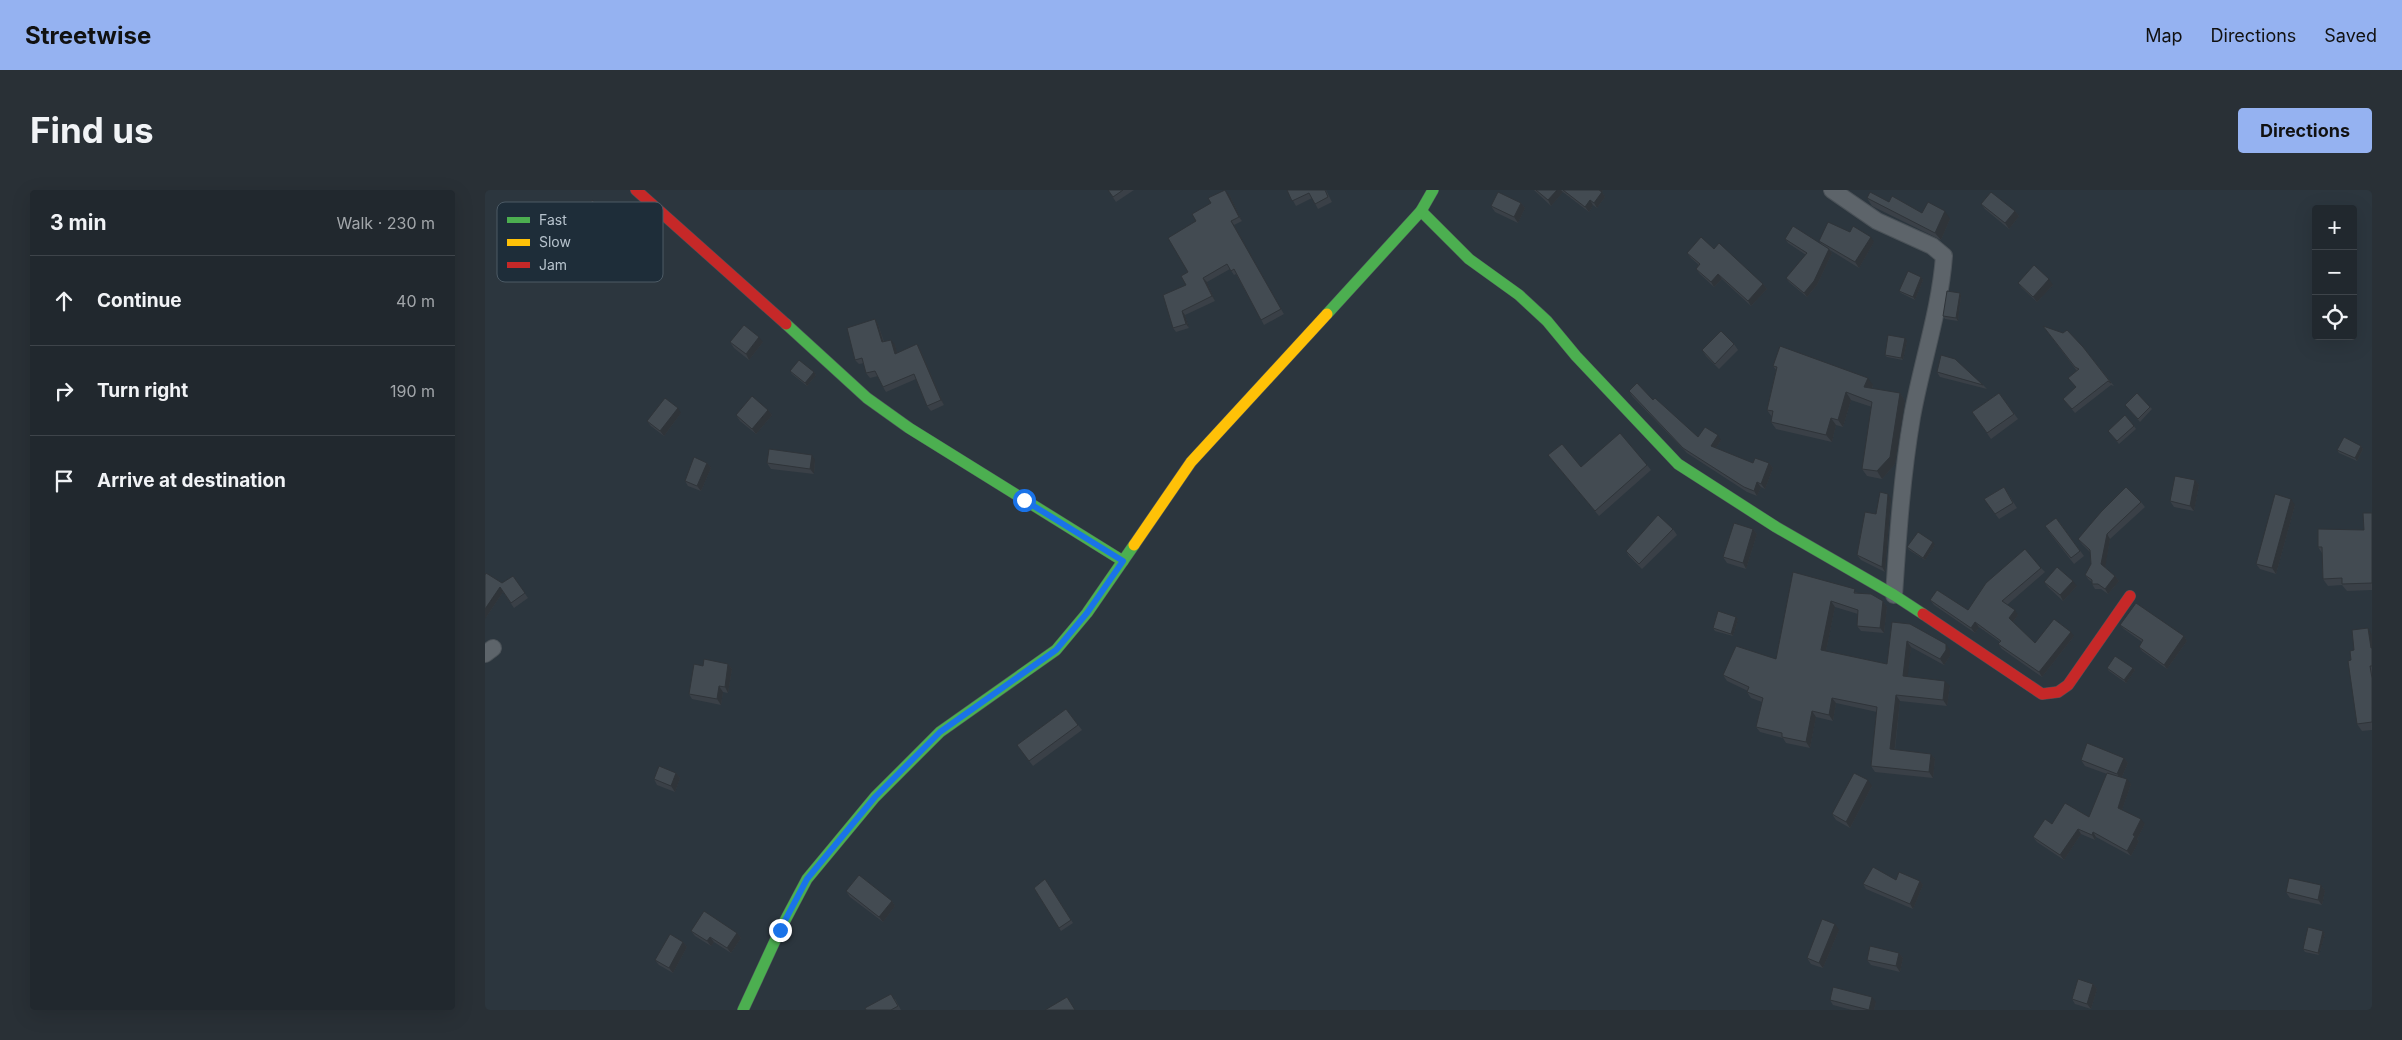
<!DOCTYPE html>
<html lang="en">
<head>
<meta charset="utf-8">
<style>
	body { margin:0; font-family:Inter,sans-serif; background:#293036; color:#f1f3f6 }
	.controls { position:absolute; right:15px; top:15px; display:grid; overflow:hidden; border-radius:5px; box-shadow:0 5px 20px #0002 }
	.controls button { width:45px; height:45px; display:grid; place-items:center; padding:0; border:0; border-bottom:1px solid #3e444a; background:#21282e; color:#f1f3f6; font:25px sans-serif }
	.stop { position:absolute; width:15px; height:15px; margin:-11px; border:4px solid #1a73e8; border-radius:50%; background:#fff }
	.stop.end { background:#1a73e8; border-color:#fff; box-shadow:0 1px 5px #0008 }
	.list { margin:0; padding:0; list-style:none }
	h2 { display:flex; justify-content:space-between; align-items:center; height:65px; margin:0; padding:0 20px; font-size:21px }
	h2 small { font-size:16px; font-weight:400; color:#a2a6aa }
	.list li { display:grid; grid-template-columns:32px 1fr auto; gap:15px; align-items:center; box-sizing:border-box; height:90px; padding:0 20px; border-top:1px solid #3e444a }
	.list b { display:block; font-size:19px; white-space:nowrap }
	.list em { font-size:16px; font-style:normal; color:#a2a6aa }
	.icon { flex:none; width:28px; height:28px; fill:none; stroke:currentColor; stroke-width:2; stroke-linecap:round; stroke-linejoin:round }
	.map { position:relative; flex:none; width:1887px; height:820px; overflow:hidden; border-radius:5px }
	header { display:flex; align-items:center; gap:30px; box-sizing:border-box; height:70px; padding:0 25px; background:#95b2f1; color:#111 }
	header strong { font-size:24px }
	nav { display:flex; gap:28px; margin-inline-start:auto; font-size:18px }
	.intro { display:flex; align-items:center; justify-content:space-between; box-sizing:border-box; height:120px; padding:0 30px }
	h1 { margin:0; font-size:35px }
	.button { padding:12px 22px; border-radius:5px; background:#95b2f1; color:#111; font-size:18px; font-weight:700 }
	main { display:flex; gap:30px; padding:0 30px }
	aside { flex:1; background:#21282e; border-radius:5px; box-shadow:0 5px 20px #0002 }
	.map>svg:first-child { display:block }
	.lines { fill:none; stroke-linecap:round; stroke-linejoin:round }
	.street-casing { stroke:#4b5258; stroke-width:18 }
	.fast-casing { stroke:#4b5258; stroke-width:12 }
	.slow-casing { stroke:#4b5258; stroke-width:12 }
	.jam-casing { stroke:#4b5258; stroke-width:12 }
	.street { stroke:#5d646a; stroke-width:16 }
	.fast { stroke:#4caf50; stroke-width:11 }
	.slow { stroke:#ffc107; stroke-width:11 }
	.jam { stroke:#c62828; stroke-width:11 }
	.wall { fill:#3a4047 }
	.shaded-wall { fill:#2f3439 }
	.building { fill:#434b52; stroke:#2f3439 }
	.route { stroke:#1a73e8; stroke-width:6 }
	.key { fill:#1e2d39; stroke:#4c5a65; stroke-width:1 }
	.key-label { font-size:14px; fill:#b7c3cd }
</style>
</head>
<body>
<header>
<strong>Streetwise</strong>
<nav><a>Map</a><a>Directions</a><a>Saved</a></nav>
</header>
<div class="intro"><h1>Find us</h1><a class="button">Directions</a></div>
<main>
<aside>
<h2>3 min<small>Walk · 230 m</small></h2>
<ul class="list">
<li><svg class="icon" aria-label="ahead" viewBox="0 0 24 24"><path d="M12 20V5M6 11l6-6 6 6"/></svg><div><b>Continue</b></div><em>40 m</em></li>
<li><svg class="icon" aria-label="right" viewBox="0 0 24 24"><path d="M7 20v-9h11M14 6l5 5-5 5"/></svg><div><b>Turn right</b></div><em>190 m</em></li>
<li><svg class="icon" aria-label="arrive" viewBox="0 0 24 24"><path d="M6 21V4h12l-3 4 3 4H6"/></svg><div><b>Arrive at destination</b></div></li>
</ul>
</aside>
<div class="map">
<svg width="1887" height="820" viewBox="0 0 1887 820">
	<rect width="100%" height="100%" fill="#2c363e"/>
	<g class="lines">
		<g class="street-casing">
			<g id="street">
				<path d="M1347,0L1392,31L1447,56L1459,66C1455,120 1437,172 1427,227C1417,285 1413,345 1409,405"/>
				<path d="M0,464L8,458"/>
			</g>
		</g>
		<g class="fast-casing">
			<g id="fast">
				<path d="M936,21L984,69L1034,105L1062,131L1091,166L1193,274L1291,337L1409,405L1438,424"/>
				<path d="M842,124L936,21L948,0"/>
				<path d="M301,134L382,208L424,238L638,371"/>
				<path d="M258,820L295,740L322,689L390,607L455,542L571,460L602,423L649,355"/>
			</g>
		</g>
		<g class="slow-casing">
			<path id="slow" d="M649,355L706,272L842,124"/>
		</g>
		<g class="jam-casing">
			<g id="jam">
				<path d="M151,0L301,134"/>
				<path d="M1438,424L1557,504L1573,502L1583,495L1645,406"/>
			</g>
		</g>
		<use href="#street" class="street"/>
		<use href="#fast" class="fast"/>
		<use href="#slow" class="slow"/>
		<use href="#jam" class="jam"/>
	</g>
	<g class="wall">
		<path d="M623,0H649L631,12Z"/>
		<path d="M802,0H841L847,12L833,19L827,8L811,16Z"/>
		<path d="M1049,0H1118L1117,2L1120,7L1112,18L1108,15L1104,22L1078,2L1066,16Z"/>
		<path d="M744,4L757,31L749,35L799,124L779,135L751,84L749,85L745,79L722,92L730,111L700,125L704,138L691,142L688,138L701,95L711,31Z"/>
		<path d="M1382,8L1404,12L1437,23L1465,29L1456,50L1387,16Z"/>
		<path d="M1036,13L1040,18L1033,33L1010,22L1006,16Z"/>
		<path d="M1496,14L1530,21L1534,26L1524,39L1500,19Z"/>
		<path d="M97,27L155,46L159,52L143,73L114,51L110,46L114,41L100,32Z"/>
		<path d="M1365,42L1389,52L1374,78L1345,60L1347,63L1332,95L1322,107L1304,92L1301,88L1321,65L1303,53L1300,49L1337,55L1334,51Z"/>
		<path d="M1229,59L1278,94L1282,99L1266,116L1237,89L1229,97L1215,84L1211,79L1214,75L1206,68L1202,63Z"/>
		<path d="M1436,87L1438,90L1430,110L1416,103L1414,101Z"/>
		<path d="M1533,93L1568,95L1552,112L1537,98Z"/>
		<path d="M1475,103L1476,106L1473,131L1460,129L1458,126Z"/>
		<path d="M390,129L393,134L399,152L410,155L412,163L432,154L435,159L459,215L446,221L442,216L431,189L401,202L398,197L393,186L385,188L381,183L379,173L374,174L370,170Z"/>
		<path d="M1558,136L1598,157L1629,196L1626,195L1590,223L1578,209L1591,198L1592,181Z"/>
		<path d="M1422,151L1418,170L1402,167L1400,165Z"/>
		<path d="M245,152H278L264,170L249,158Z"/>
		<path d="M1249,154L1253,160L1234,179L1221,166L1217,160Z"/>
		<path d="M1288,176L1388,195L1387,199L1415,203L1420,211L1410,274L1397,289L1382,286L1377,279L1387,217L1366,210L1358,237L1351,235L1347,252L1291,239L1286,232L1287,227L1282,220L1291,180Z"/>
		<path d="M305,181L329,182L331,185L322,196L307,184Z"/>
		<path d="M1452,182L1498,195L1502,199L1455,187Z"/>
		<path d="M1144,201L1168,210L1213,247L1236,250L1231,258L1268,273H1284L1288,278L1280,299L1276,297L1272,306L1262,302L1202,263L1147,206Z"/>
		<path d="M1514,203L1533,229L1506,249L1487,222Z"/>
		<path d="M1640,215L1665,217L1667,219L1655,232Z"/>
		<path d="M283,220L287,225L271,244L255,231L251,225Z"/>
		<path d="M196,223L179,246L166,236L162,231Z"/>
		<path d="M1649,236L1651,239L1634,254L1625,243Z"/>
		<path d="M1876,256L1878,259L1872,271L1854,263L1852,260Z"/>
		<path d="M1063,265L1096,277L1162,275L1166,280L1114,326Z"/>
		<path d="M330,270L329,284L286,279L282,273Z"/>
		<path d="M222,273L226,278L216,301L203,296L200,291Z"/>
		<path d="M1710,290L1714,295L1709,321L1689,317L1685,311Z"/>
		<path d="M1519,297L1532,318L1514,329L1499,309Z"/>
		<path d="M1406,309L1400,382L1376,370L1372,365L1391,324Z"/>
		<path d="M1656,312L1660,317L1625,349L1620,377L1630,386L1634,391L1623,404L1616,399H1610L1607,394V392L1604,390L1600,385L1606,374L1605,362L1597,354L1593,349Z"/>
		<path d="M1810,315L1791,384L1775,379L1771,374Z"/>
		<path d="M1887,323V400L1862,401L1857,395L1843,396L1838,389L1837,363L1833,357L1879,340Z"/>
		<path d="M1571,328L1599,366L1589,374L1564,342Z"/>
		<path d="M1188,339L1192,345L1157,379L1144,366L1141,361Z"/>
		<path d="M1268,339L1272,344L1261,379L1242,373L1238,367Z"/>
		<path d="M1450,355L1440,370L1424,360L1422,357Z"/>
		<path d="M1556,378L1560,382L1522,415L1533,425L1528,432L1550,453L1589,446L1557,487L1517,459L1513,454L1515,452L1494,437L1490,443L1449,415L1445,410L1483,420Z"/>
		<path d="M1308,382L1398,411L1402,417L1399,443L1376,441L1372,436L1373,424L1350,417L1341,461L1402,474L1407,432L1465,460V466L1459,475L1426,457L1422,487L1465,496L1462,516L1415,511L1410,560L1446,564L1450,569L1448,588L1390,582L1386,576L1392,522L1351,513L1348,531L1331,527L1325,558L1301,553L1298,548L1275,542L1271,537L1277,512L1266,508L1262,502L1263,501L1242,491L1238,485L1291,469Z"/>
		<path d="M28,386L43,408L29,418L18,402L0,429L17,393Z"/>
		<path d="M1559,392L1592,396L1578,411L1563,397Z"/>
		<path d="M1253,429L1248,446L1230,441L1228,438Z"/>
		<path d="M1635,435L1699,446L1702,451L1682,479L1657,461L1654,457L1657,452L1639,439Z"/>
		<path d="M1887,445V540L1877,541L1872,534L1869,460Z"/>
		<path d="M243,474L247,479L243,503L238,502L236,515L207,509L204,504L218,476Z"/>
		<path d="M1622,478H1648L1650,480L1641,493L1624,481Z"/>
		<path d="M581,519L597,540L548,576L532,555Z"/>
		<path d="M1639,568L1643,573L1637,587L1646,594L1637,620L1660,634L1652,649L1654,651L1646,666L1611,647L1610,650L1596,644L1579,670L1552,652L1548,647L1567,634L1604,627L1622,584L1600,576L1596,570Z"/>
		<path d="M191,583L195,588L190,602L172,595L169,589Z"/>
		<path d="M1387,596L1365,638L1351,630L1347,624Z"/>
		<path d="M560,689L588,733L576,741L549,698Z"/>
		<path d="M1411,690L1435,691L1438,695L1428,719L1381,699L1378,694Z"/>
		<path d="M1836,695L1840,701L1837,715L1805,708L1801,702Z"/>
		<path d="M361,701L407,711L410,716L398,732L365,707Z"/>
		<path d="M1354,740L1338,778L1326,774L1322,768Z"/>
		<path d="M206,741L252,743L256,748L246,763L229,752L226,756L210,746Z"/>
		<path d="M1838,741L1840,744L1834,765L1820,762L1818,759Z"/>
		<path d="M198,752L202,757L188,783L174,775L170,770Z"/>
		<path d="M1414,763L1418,768L1415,782L1386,775L1382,770Z"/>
		<path d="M1608,794L1612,799L1606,819L1590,814L1587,809Z"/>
		<path d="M410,809L416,820H381Z"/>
		<path d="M1345,810L1391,812L1389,820H1367L1348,815Z"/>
	</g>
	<g class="shaded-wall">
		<path d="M740,0L744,4L757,31L754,27Z"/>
		<path d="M1072,0H1076L1078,2L1066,16L1063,10Z"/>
		<path d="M1113,0H1118L1117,2L1120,7L1112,18L1109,13Z"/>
		<path d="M1105,10L1108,15L1104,22L1100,17Z"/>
		<path d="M1036,13L1040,18L1033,33L1029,27Z"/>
		<path d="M1460,21L1465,29L1456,50L1450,43Z"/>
		<path d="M1530,21L1534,26L1524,39L1520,33Z"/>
		<path d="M746,31L749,35L799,124L796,119Z"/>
		<path d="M155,46L159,52L143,73L139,67Z"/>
		<path d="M1386,47L1389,52L1374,78L1370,72Z"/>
		<path d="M1344,59L1347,63L1332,95L1322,107L1319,103Z"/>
		<path d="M1233,84L1237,89L1229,97L1226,92Z"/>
		<path d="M1436,87L1438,90L1430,110L1428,107Z"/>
		<path d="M718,88L722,92L730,111L727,106Z"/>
		<path d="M1564,89L1568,95L1552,112L1548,107Z"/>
		<path d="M1278,94L1282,99L1266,116L1263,111Z"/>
		<path d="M1475,103L1476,106L1473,131L1471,128Z"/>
		<path d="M697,121L700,125L704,138L701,134Z"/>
		<path d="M390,129L393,134L400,157L397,152Z"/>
		<path d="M274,147L278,152L264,170L261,164Z"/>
		<path d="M1420,148L1422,151L1418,170L1416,168Z"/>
		<path d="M406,150L410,155L414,169L410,164Z"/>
		<path d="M432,154L435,159L459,215L456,210Z"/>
		<path d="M329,182L331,185L322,196L320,193Z"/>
		<path d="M1383,188L1388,195L1384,205L1379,197Z"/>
		<path d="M1361,202L1366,210L1358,237L1353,230Z"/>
		<path d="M1415,203L1420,211L1410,274L1397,289L1392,281Z"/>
		<path d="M193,218L196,223L179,246L175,241Z"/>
		<path d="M283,220L287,225L271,244L267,239Z"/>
		<path d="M1346,228L1351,235L1347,252L1341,245Z"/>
		<path d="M1233,245L1236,250L1229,261L1226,256Z"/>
		<path d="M1876,256L1878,259L1872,271L1870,268Z"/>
		<path d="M327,265L330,270L329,284L325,279Z"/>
		<path d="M222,273L226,278L216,301L212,296Z"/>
		<path d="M1284,273L1288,278L1280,299L1276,294Z"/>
		<path d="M1710,290L1714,295L1709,321L1705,316Z"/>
		<path d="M1272,292L1276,297L1272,306L1269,301Z"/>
		<path d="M1403,304L1406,309L1400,382L1397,377Z"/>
		<path d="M1806,309L1810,315L1791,384L1787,378Z"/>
		<path d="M1268,339L1272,344L1261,379L1258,373Z"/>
		<path d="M1622,344L1625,349L1620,379L1616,374Z"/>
		<path d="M1448,352L1450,355L1440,370L1438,368Z"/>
		<path d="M1630,386L1634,391L1623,404L1620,399Z"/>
		<path d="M1588,391L1592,396L1578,411L1575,405Z"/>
		<path d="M15,397L18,402L0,429V419Z"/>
		<path d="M1346,411L1350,417L1340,466L1336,460Z"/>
		<path d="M1398,411L1402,417L1399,443L1395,438Z"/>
		<path d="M1530,420L1533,425L1527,433L1524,428Z"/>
		<path d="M1251,427L1253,429L1248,446L1246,444Z"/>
		<path d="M1490,432L1494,437L1490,443L1486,438Z"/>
		<path d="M1883,438L1887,445V460L1886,458Z"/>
		<path d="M1586,442L1589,446L1557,487L1554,482Z"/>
		<path d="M1699,446L1702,451L1682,479L1679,475Z"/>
		<path d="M1422,451L1426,457L1422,492L1418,486Z"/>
		<path d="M1461,454L1465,460V466L1459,475L1455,469Z"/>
		<path d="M243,474L247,479L243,503L240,497Z"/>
		<path d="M1648,478L1650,480L1641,493L1639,490Z"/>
		<path d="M1460,491L1465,496L1462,516L1458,510Z"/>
		<path d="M234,496L238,502L236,515L232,509Z"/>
		<path d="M1411,505L1415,511L1409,565L1405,559Z"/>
		<path d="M1347,508L1351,513L1348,531L1344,525Z"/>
		<path d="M1327,521L1331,527L1325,558L1321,552Z"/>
		<path d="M1446,564L1450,569L1448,588L1444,582Z"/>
		<path d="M1639,568L1643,573L1636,589L1632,584Z"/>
		<path d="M191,583L195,588L190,602L186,596Z"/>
		<path d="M1642,589L1646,594L1636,623L1633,618Z"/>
		<path d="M1383,590L1387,596L1365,638L1361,632Z"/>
		<path d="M1656,629L1660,634L1652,649L1654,651L1646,666L1642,661L1648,645Z"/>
		<path d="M1593,639L1596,644L1579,670L1575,665Z"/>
		<path d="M1608,642L1611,647L1610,650L1607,645Z"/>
		<path d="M1435,691L1438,695L1428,719L1425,714Z"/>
		<path d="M1836,695L1840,701L1837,715L1833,710Z"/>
		<path d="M407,711L410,716L398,732L394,727Z"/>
		<path d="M1350,734L1354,740L1338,778L1334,773Z"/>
		<path d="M1838,741L1840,744L1834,765L1833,763Z"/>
		<path d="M252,743L256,748L246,763L242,758Z"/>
		<path d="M225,747L229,752L226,756L222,751Z"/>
		<path d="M198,752L202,757L188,783L184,778Z"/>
		<path d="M1414,763L1418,768L1415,782L1411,776Z"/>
		<path d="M1608,794L1612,799L1606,819L1602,814Z"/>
		<path d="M1387,807L1391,812L1389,820H1384Z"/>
	</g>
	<g class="building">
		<path d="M623,0H638L628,7Z"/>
		<path d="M740,0L754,27L746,31L796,119L776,130L749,79L746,81L742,74L718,88L727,106L697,121L701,134L688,138L678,105L701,95L696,86L703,82L683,48L711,31L707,24L726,13L723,8Z"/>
		<path d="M802,0H840L843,7L830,14L824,3L807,11Z"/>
		<path d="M1051,0H1072L1063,10Z"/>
		<path d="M1078,0H1114L1117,2L1109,13L1105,10L1100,17Z"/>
		<path d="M1013,2L1036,13L1029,27L1006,16Z"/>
		<path d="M1385,2L1404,12L1407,6L1437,23L1443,12L1460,21L1450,43L1382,8Z"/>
		<path d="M1506,2L1530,21L1520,33L1496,14Z"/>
		<path d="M107,10L155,46L139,67L110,46L115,39L97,27Z"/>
		<path d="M1343,32L1365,42L1368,36L1386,47L1370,72L1334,51Z"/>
		<path d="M1308,36L1344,59L1329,91L1319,103L1301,88L1322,63L1300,49Z"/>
		<path d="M1216,47L1229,59L1234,53L1278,94L1263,111L1233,84L1226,92L1211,79L1215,74L1202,63Z"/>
		<path d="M1549,75L1564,89L1548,107L1533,93Z"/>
		<path d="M1423,81L1436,87L1428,107L1414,101Z"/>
		<path d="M1462,101L1475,103L1471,128L1458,126Z"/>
		<path d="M390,129L397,152L406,150L410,164L432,154L456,210L442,216L429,184L398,197L390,181L381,183L377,168L370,170L362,138Z"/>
		<path d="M259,135L274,147L261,164L245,152Z"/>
		<path d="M1558,136L1578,143L1582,140L1598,157L1626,193L1623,191L1587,219L1578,209L1591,197L1583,188L1594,179L1590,177Z"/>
		<path d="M1236,141L1249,154L1230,174L1217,160Z"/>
		<path d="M1403,145L1420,148L1416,168L1400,165Z"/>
		<path d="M1295,156L1383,188L1379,197L1415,203L1405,267L1392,281L1377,279L1387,212L1361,202L1353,230L1346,228L1341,245L1286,232L1288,221L1282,220L1292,177L1288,176Z"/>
		<path d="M1456,165L1470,169L1498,195L1452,182Z"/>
		<path d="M314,170L329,182L320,193L305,181Z"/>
		<path d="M1152,193L1168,210L1170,208L1213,247L1220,237L1233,245L1226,256L1268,273L1270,268L1284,273L1276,294L1272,292L1269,301L1259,297L1198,258L1144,201Z"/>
		<path d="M1514,203L1529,224L1502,243L1487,222Z"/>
		<path d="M1652,203L1665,217L1653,229L1640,215Z"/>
		<path d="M267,206L283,220L267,239L251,225Z"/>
		<path d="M180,208L193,218L175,241L162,231Z"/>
		<path d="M1640,225L1649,236L1632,251L1623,241Z"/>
		<path d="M1135,243L1162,275L1110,321L1063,265L1077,254L1096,277Z"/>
		<path d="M1859,247L1876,256L1870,268L1852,260Z"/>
		<path d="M284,259L327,265L325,279L282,273Z"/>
		<path d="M209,267L222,273L212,296L200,291Z"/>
		<path d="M1690,286L1710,290L1705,316L1685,311Z"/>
		<path d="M1519,297L1528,313L1510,324L1499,309Z"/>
		<path d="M1641,297L1656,312L1622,344L1616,374L1630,386L1620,399L1613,394H1607V390L1600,385L1606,374L1605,360L1593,349L1616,322Z"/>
		<path d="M1395,302L1403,304L1397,377L1372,365L1380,322L1391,324Z"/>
		<path d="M1790,304L1806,309L1787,378L1771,374Z"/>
		<path d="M1878,323H1887V393L1857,394V388L1838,389L1837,357H1833V339L1879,340Z"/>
		<path d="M1173,325L1188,339L1154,374L1141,361Z"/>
		<path d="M1571,328L1595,361L1586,368L1560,336Z"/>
		<path d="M1249,333L1268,339L1258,373L1238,367Z"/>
		<path d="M1433,342L1448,352L1438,368L1422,357Z"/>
		<path d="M1540,359L1556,378L1517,411L1530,420L1524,428L1550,453L1569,429L1586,442L1554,482L1513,454L1516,451L1490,432L1486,438L1445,410L1452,400L1483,420L1501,393Z"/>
		<path d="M1572,377L1588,391L1575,405L1559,392Z"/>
		<path d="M1308,382L1370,399L1369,403L1386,404L1398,411L1395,438L1372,436L1373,420L1346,411L1336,460L1402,474L1407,432L1425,434L1461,454V460L1455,469L1422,451L1418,486L1460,491L1458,510L1411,505L1405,559L1446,564L1444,582L1386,576L1392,517L1347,508L1344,525L1327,521L1321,552L1297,547V543L1271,537L1278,508L1262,502L1264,497L1238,485L1251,456L1291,469Z"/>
		<path d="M1,383L17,393L28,386L40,403L26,413L15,397L0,419V385Z"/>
		<path d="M1651,413L1699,446L1679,475L1654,457L1658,450L1635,435Z"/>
		<path d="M1233,421L1251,427L1246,444L1228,438Z"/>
		<path d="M1883,438L1886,458H1887V476H1885L1887,488V532L1872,534L1863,471L1866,470L1865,461L1869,460L1867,440Z"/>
		<path d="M1630,466L1648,478L1639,490L1622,478Z"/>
		<path d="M219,469L243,474L240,497L234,496L232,509L204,504L209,474L218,476Z"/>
		<path d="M581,519L593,535L544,571L532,555Z"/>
		<path d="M1602,553L1639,568L1632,584L1596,570Z"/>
		<path d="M174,576L191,583L186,596L169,589Z"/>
		<path d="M1369,583L1383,590L1361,632L1347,624Z"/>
		<path d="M1622,583L1642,589L1633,618L1656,629L1648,645L1650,646L1642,661L1608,642L1607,645L1593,639L1575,665L1548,647L1560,629L1567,634L1580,613L1604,627Z"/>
		<path d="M1388,677L1411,690L1414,682L1435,691L1425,714L1378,694Z"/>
		<path d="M374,685L407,711L394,727L361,701Z"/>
		<path d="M1804,688L1836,695L1833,710L1801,702Z"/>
		<path d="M560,689L586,730L574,738L549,698Z"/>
		<path d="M219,721L252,743L242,758L225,747L222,751L206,741Z"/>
		<path d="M1337,729L1350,734L1334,773L1322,768Z"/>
		<path d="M1823,737L1838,741L1833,763L1818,759Z"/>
		<path d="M185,744L198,752L184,778L170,770Z"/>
		<path d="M1385,756L1414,763L1411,776L1382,770Z"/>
		<path d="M1593,789L1608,794L1602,814L1587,809Z"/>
		<path d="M1348,797L1387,807L1384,820L1345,810Z"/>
		<path d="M406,804L413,816L406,820H381L380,818Z"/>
		<path d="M582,807L590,820H560Z"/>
	</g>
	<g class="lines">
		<path class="route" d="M295,740L322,689L390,607L455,542L571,460L602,423L638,371L539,310"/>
	</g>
	<rect x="12" y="12" width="166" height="80" rx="8" class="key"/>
	<rect x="22" y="27" width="23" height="6" fill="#4caf50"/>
	<rect x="22" y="49" width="23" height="7" fill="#ffc107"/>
	<rect x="22" y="72" width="23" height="6" fill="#c62828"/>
	<g class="key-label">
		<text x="54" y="35">Fast</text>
		<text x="54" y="57">Slow</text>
		<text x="54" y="80">Jam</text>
	</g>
</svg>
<div class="controls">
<button>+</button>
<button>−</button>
<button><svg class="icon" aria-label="locate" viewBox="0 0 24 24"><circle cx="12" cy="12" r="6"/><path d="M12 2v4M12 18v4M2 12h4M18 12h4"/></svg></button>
</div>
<div class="stop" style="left:539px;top:310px"></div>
<div class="stop end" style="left:295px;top:740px"></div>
</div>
</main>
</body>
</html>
